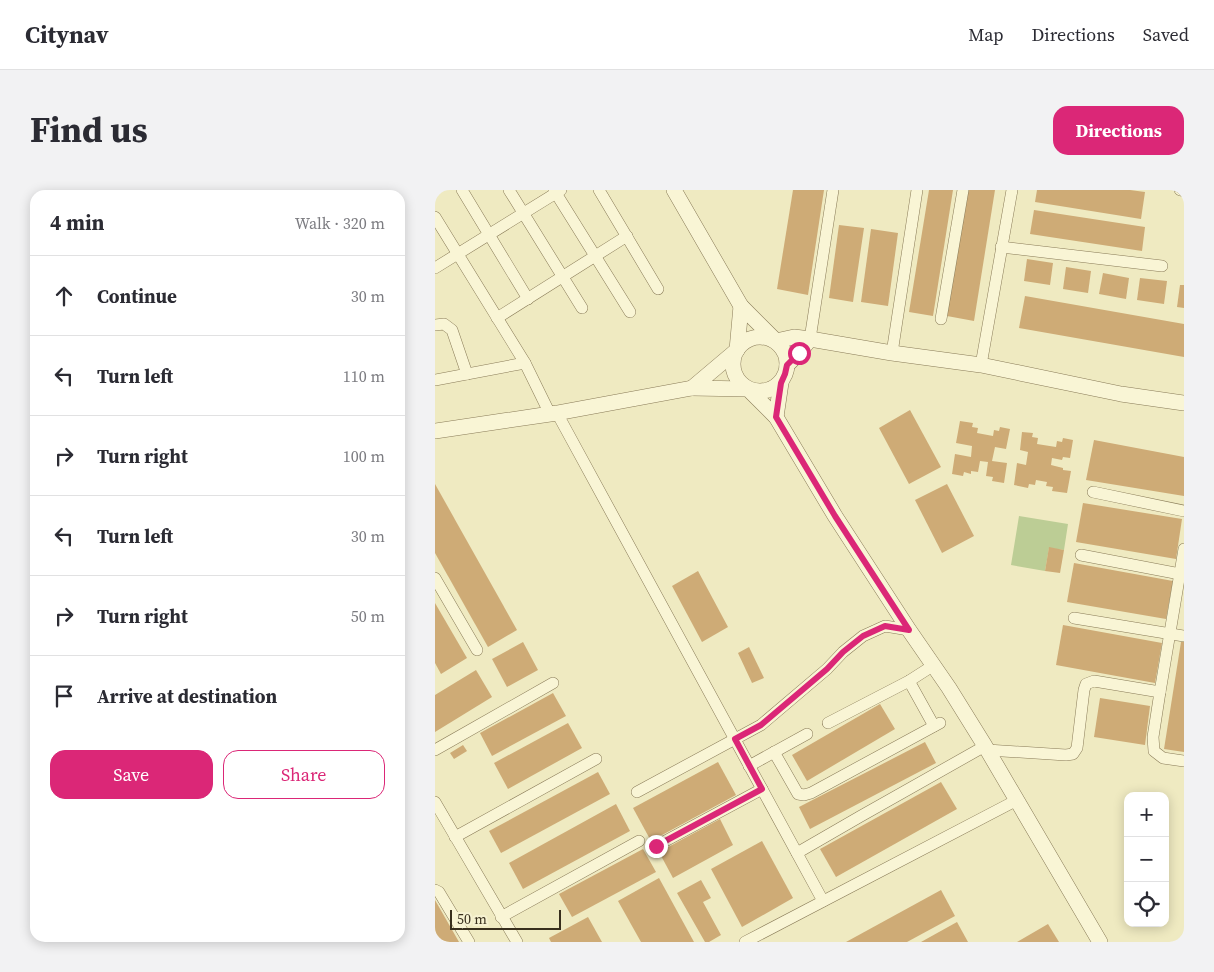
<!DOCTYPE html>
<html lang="en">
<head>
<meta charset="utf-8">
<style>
	body { margin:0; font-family:"Source Serif 4",serif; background:#f2f2f3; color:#2b2b33 }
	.controls { position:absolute; right:15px; bottom:15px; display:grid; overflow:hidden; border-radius:10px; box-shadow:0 2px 12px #0003 }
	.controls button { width:45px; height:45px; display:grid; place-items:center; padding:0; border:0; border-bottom:1px solid #e1e1e2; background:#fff; color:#2b2b33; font:25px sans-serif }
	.scale { position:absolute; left:15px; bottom:12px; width:111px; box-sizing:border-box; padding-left:5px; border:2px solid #382f1d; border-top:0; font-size:14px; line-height:18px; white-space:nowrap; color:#382f1d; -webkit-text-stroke:4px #f6f2d1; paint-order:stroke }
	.stop { position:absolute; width:15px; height:15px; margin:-11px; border:4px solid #db2777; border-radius:50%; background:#fff }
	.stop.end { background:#db2777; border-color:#fff; box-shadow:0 1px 5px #0008 }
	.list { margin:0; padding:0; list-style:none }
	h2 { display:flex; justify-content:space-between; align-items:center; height:65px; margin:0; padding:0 20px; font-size:21px }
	h2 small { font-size:16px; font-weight:400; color:#7c7c81 }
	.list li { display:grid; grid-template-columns:32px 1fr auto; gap:15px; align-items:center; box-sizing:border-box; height:80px; padding:0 20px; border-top:1px solid #e1e1e2 }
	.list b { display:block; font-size:19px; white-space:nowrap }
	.list em { font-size:16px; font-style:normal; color:#7c7c81 }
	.actions { display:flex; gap:10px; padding:15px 20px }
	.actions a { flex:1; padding:11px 0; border:1px solid #db2777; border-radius:15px; text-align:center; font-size:18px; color:#db2777 }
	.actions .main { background:#db2777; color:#fff }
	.icon { flex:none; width:28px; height:28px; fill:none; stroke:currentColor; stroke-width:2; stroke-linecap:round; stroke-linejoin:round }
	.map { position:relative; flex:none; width:749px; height:752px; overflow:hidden; border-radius:15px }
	header { display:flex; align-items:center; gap:30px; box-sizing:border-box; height:70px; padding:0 25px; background:#fff; border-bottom:1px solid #e1e1e2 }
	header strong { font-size:24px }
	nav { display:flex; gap:28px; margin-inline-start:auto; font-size:18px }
	.intro { display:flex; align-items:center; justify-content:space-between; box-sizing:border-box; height:120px; padding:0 30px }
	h1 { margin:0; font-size:35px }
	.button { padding:12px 22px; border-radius:15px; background:#db2777; color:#fff; font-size:18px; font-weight:700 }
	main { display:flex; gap:30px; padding:0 30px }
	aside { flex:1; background:#fff; border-radius:15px; box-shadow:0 2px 12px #0003 }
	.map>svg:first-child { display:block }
	.green { fill:#bccd95 }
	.building { fill:#ceab76 }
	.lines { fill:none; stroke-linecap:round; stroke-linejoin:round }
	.minor-casing { stroke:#897b58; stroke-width:12 }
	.tertiary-casing { stroke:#897b58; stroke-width:16 }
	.minor { stroke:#f9f5d5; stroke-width:11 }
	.tertiary { stroke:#f9f5d5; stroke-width:15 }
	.route { stroke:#db2777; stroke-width:6 }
</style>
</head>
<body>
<header>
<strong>Citynav</strong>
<nav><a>Map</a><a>Directions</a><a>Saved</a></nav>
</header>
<div class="intro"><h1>Find us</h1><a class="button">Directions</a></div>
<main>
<aside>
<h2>4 min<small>Walk · 320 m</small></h2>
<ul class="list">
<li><svg class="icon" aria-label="ahead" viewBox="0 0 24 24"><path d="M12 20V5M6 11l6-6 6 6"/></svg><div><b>Continue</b></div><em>30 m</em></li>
<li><svg class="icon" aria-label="left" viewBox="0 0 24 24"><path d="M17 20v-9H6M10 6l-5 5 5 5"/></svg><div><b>Turn left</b></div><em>110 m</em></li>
<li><svg class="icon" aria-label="right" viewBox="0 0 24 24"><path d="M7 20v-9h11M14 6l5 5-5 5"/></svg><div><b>Turn right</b></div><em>100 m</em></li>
<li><svg class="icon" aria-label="left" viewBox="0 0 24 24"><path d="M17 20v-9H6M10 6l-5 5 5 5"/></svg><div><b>Turn left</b></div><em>30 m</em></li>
<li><svg class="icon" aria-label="right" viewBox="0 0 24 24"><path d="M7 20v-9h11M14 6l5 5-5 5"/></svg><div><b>Turn right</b></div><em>50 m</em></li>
<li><svg class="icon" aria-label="arrive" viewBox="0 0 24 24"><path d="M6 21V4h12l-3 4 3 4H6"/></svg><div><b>Arrive at destination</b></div></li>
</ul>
<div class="actions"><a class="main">Save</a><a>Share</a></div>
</aside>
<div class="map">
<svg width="749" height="752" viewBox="0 0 749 752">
	<rect width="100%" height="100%" fill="#efeac1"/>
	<path class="green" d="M584,326L633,334L629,360L614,358L610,381L576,375Z"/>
	<g class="building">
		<path d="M358,0H389L373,105L342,99Z"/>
		<path d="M494,0H518L498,126L474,122Z"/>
		<path d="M533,0H560L539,131L512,126Z"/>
		<path d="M602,0H695L710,2L706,29L600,12Z"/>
		<path d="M599,20L710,37L707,61L595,44Z"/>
		<path d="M404,35L429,38L418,112L394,108Z"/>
		<path d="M436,39L463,43L453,116L426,112Z"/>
		<path d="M592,69L618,73L615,95L589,91Z"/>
		<path d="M631,77L656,81L653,103L628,99Z"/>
		<path d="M668,83L694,88L691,109L664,104Z"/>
		<path d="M705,88L732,91L729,114L702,110Z"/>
		<path d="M745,95H749V118L742,117Z"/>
		<path d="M590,106L749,134V167L584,138Z"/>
		<path d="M475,220L506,277L474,294L444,238Z"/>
		<path d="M525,231L538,233L537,237L543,238L542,243L558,246L559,240L564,241L565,237L575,239L571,259L560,257L557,271L572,273L569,293L557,291L558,287L551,286L553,272L545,271L543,282L536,281V284L529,282L528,286L517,284L520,264L536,267L537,256L521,253Z"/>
		<path d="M587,242L598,243L597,247L603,248L602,254L621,257L622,251L627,252L628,248L638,250L635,268L628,267L627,270L617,268L616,275L628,278V280L636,281L632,303L617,301L618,297L611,296L612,292L601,290L600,295L594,294L593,298L579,295L582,273L591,275L593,262L585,260Z"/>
		<path d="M659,250L749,267V306L651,290Z"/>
		<path d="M0,294L82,440L53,457L0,363Z"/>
		<path d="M512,294L539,346L507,363L480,310Z"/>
		<path d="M648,313L747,329L741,369L641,352Z"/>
		<path d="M614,357L629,360L625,383L610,381Z"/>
		<path d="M639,373L738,391L731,429L632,412Z"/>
		<path d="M263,381L293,437L267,452L237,396Z"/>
		<path d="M0,413L32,468L6,484L0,473Z"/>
		<path d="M628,435L727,453L720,493L621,475Z"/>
		<path d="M88,452L103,480L72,497L57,469Z"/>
		<path d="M746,452H749V562L729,559Z"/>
		<path d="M314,457L329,488L317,493L303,463Z"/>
		<path d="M41,480L57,507L0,542V505Z"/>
		<path d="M118,503L131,526L57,566L45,543Z"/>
		<path d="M665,508L715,516L710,555L659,547Z"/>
		<path d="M445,514L460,539L372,591L357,565Z"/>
		<path d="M133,533L147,558L73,599L59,573Z"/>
		<path d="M490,552L501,573L375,639L364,617Z"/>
		<path d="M28,555L32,561L19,569L15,563Z"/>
		<path d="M283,572L301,605L216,651L198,618Z"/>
		<path d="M163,582L175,604L66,663L54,641Z"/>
		<path d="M506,592L522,619L401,687L385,659Z"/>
		<path d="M181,614L195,641L88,699L74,673Z"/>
		<path d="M285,629L298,655L238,688L224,662Z"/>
		<path d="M327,651L358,708L307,737L276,679Z"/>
		<path d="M208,659L221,682L137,727L124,704Z"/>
		<path d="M224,688L259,752H206L183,711Z"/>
		<path d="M266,690L276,708L268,712L286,745L274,752H270L242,703Z"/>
		<path d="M506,700L520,726L472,752H411Z"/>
		<path d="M0,710L24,752H0Z"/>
		<path d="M153,727L167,752H116L114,748Z"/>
		<path d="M522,732L533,752H486Z"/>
		<path d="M613,734L624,752H582Z"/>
	</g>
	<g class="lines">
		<g class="minor-casing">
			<g id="minor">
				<path d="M27,0L93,109"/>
				<path d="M74,0L147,118"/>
				<path d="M119,0L195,122"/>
				<path d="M164,0L223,99"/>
				<path d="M745,0L749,1"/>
				<path d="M0,27L90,173L115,224"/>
				<path d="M566,57L727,76"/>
				<path d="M0,78L126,0"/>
				<path d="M62,128L192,46"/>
				<path d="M506,129L528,0"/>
				<path d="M0,135L9,134L17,140L32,184"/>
				<path d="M375,149L398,0"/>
				<path d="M457,163L482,0"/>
				<path d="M546,175L577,0"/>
				<path d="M0,190L90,173"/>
				<path d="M122,223L388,711"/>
				<path d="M658,302L749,321"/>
				<path d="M646,365L745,384"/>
				<path d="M0,388L42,460"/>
				<path d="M639,428L749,446"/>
				<path d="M474,491L499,536"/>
				<path d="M725,502L749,359"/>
				<path d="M393,533L474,491L499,475"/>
				<path d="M0,560L118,493"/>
				<path d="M552,560L631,565L638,564L642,558L649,500L651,494L659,491L725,502L718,547L719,561L728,568L749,571"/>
				<path d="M339,562L363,604L369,605L376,603L505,533"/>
				<path d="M314,576L372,544"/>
				<path d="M202,602L326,535L392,479L408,462L428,446L450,436L474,440"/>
				<path d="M0,612L82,752"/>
				<path d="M20,647L161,569"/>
				<path d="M221,656L327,599"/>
				<path d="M362,663L426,626L550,556"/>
				<path d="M0,700L4,702L34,752"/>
				<path d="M66,727L204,651"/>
				<path d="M310,752L582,610"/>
			</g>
		</g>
		<g class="tertiary-casing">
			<g id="tertiary">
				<path d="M239,0L306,116"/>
				<circle cx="325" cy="174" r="27"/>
				<path d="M352,175L364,163L375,149"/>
				<path d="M341,227L346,193"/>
				<path d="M0,241L122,223L257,198"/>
				<path d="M665,752L550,556L514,498L474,440L400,326L341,227L313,199L257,198L302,160L306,116L341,151L359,147L375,149L457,163L546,175L686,204L749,213"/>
			</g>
		</g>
		<use href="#minor" class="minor"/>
		<use href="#tertiary" class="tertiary"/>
	</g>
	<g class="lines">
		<path class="route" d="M221,656L327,599L300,549L326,535L392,479L408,462L428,446L450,436L474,440L400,326L341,227L346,193L350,184L352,175L364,163"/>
	</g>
</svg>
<div class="controls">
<button>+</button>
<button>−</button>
<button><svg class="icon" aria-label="locate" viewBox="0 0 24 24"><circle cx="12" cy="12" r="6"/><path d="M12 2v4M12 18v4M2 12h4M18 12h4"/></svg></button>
</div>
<div class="scale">50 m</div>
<div class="stop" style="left:364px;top:163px"></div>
<div class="stop end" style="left:221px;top:656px"></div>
</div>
</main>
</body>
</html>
